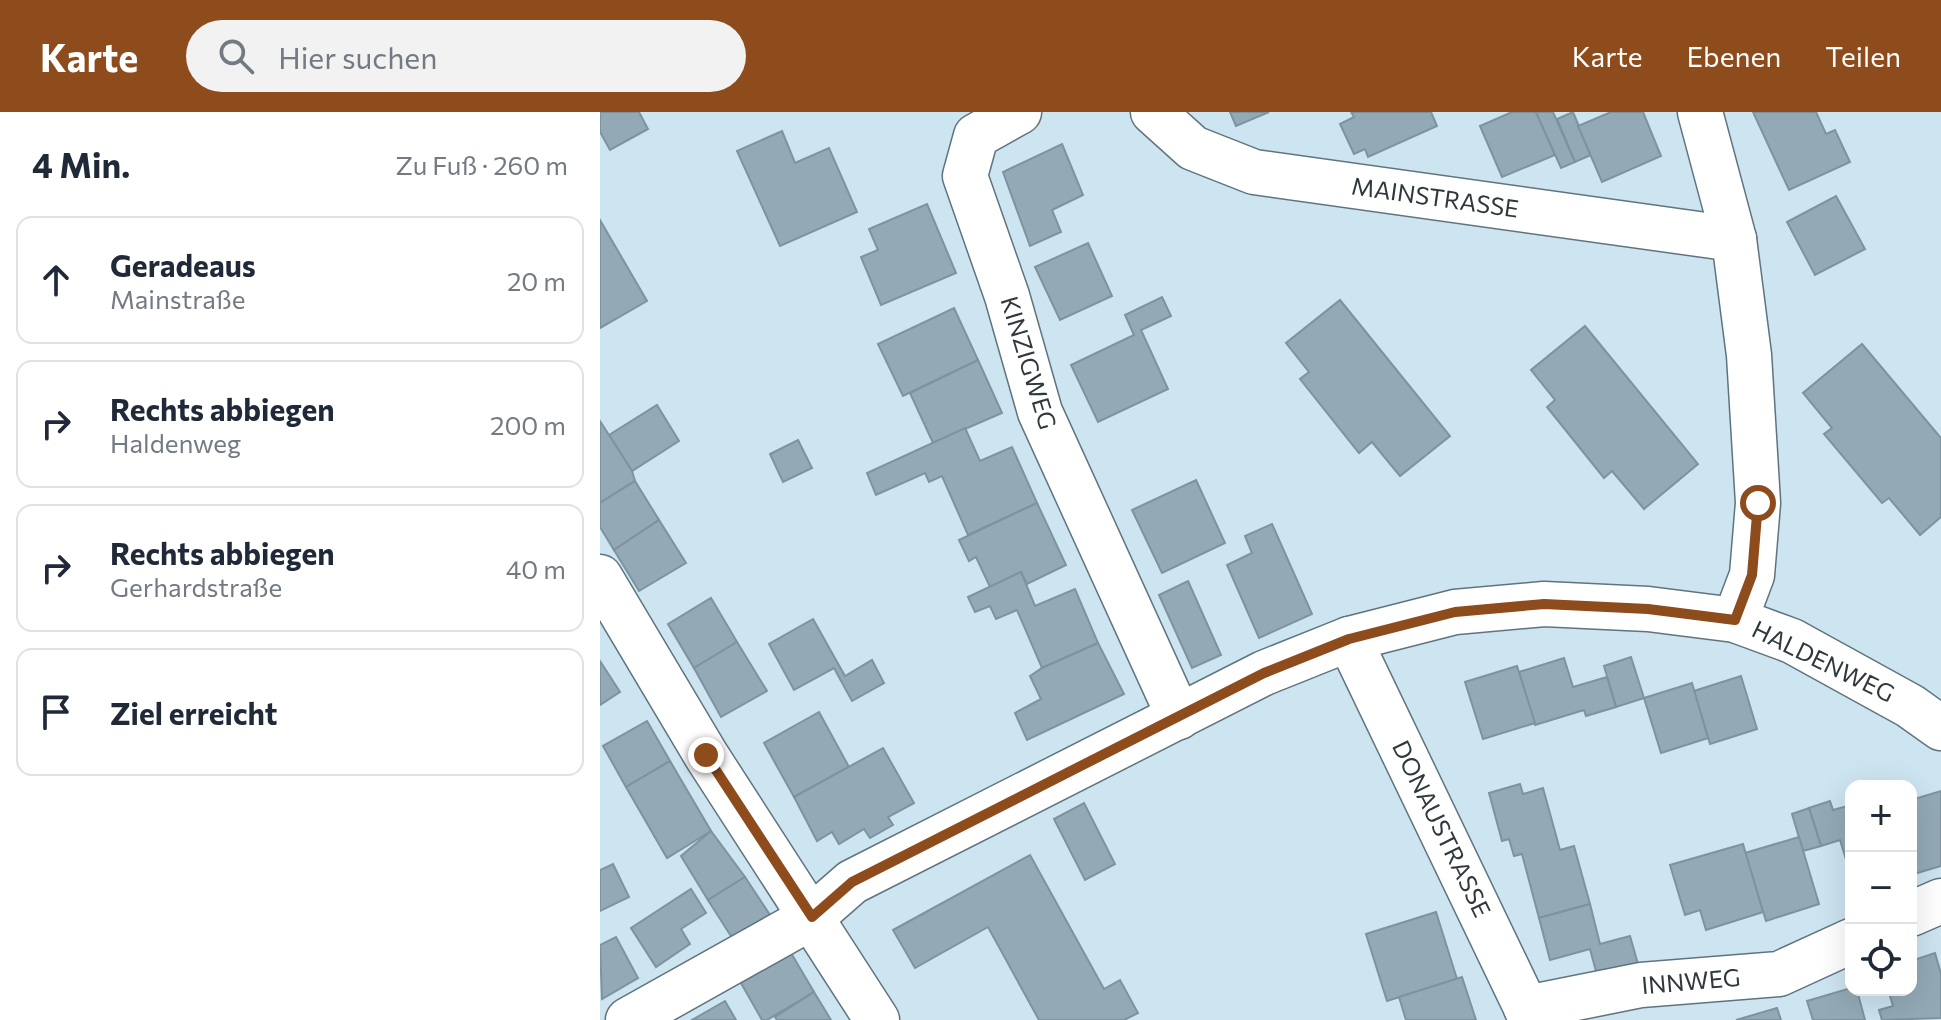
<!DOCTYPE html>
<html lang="de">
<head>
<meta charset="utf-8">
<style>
	body { margin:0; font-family:Commissioner,sans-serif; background:#f2f2f3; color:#1f2937 }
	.controls { position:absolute; right:24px; bottom:24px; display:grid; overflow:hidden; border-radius:16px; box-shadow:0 8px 32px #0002 }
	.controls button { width:72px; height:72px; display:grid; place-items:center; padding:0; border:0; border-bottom:2px solid #e0e1e3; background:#fff; color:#1f2937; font:40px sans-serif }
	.stop { position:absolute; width:24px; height:24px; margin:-18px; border:6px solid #8e4b1c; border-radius:50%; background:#fff }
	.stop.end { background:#8e4b1c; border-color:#fff; box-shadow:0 2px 8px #0008 }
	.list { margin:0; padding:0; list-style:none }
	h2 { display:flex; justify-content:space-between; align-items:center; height:104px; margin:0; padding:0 32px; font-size:34px }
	h2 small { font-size:26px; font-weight:400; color:#747a83 }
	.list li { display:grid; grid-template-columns:52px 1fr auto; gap:24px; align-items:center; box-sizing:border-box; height:128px; margin:0 16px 16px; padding:0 16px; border:2px solid #e0e1e3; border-radius:16px }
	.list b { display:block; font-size:30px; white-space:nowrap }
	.list p { margin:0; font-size:26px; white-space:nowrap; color:#747a83 }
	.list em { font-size:26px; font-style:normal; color:#747a83 }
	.icon { flex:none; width:44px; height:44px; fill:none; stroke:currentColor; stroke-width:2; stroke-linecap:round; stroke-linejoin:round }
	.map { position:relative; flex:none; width:1341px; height:908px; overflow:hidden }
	header { display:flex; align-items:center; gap:48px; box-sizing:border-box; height:112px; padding:0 40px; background:#8e4b1c; color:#fff }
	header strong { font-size:38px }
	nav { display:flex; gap:44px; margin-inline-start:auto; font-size:28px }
	.search { width:560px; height:72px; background:#f2f2f3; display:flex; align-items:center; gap:20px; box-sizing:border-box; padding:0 28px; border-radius:44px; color:#747a83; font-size:30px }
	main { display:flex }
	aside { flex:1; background:#fff }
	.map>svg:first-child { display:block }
	.building { fill:#93aab6; stroke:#7d939f; stroke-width:2 }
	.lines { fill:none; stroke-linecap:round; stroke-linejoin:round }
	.minor-casing { stroke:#5f747f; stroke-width:47 }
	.minor { stroke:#fff; stroke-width:44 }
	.route { stroke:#8e4b1c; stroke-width:10 }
	.labels { text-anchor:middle; stroke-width:8; stroke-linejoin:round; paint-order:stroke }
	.street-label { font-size:24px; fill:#2f383d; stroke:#fff }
</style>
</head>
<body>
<header>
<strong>Karte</strong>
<div class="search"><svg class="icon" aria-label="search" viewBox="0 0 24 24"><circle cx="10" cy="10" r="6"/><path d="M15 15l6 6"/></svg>Hier suchen</div>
<nav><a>Karte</a><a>Ebenen</a><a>Teilen</a></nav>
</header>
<main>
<aside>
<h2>4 Min.<small>Zu Fuß · 260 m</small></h2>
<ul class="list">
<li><svg class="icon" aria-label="ahead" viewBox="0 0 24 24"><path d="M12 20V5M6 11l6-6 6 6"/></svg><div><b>Geradeaus</b><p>Mainstraße</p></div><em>20 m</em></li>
<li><svg class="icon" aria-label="right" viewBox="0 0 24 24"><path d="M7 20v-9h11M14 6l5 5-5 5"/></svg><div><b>Rechts abbiegen</b><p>Haldenweg</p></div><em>200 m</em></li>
<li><svg class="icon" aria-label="right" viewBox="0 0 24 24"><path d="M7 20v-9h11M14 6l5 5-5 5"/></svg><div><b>Rechts abbiegen</b><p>Gerhardstraße</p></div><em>40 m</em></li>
<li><svg class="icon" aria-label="arrive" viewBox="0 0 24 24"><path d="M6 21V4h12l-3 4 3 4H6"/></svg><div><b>Ziel erreicht</b></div></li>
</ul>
</aside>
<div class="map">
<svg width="1341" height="908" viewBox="0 0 1341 908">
	<rect width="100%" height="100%" fill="#cde4f1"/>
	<g class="building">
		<path d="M0,0H39L48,17L10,38L0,20Z"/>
		<path d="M630,0H669L636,14Z"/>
		<path d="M751,0H831L837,14L768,45L765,37L754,42L740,12L754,5Z"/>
		<path d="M912,0H936L955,43L902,65L880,14Z"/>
		<path d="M936,0H953L975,50L961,56Z"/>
		<path d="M973,0L991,43L975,50L957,7Z"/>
		<path d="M1011,0H1043L1061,44L1002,70L978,14Z"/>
		<path d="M1153,0H1216L1226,22L1235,18L1250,50L1189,78Z"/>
		<path d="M182,19L195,51L229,36L257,100L180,134L137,39Z"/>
		<path d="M462,32L483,83L452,98L461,120L430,134L403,60Z"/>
		<path d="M1236,84L1265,137L1215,163L1187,110Z"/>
		<path d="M327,92L356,161L281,193L261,145L278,138L269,117Z"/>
		<path d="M0,108L47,189L0,216Z"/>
		<path d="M488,131L512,184L460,208L435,155Z"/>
		<path d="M562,185L571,204L541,218L568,277L498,310L471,253L534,223L525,203Z"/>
		<path d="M740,188L850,324L800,364L772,330L759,341L700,267L709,260L686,231Z"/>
		<path d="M354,196L378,248L303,284L278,232Z"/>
		<path d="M985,214L1098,352L1044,397L1012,359L1004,366L947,295L955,288L931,258Z"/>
		<path d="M1262,232L1341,326V405L1320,423L1289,386L1282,391L1224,322L1232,316L1203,281Z"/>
		<path d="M378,248L402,301L333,331L310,281Z"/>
		<path d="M57,293L79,329L32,359L9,323Z"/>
		<path d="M0,309L32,359L35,369L0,391Z"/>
		<path d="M365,316L380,349L412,335L437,391L368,423L342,364L329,370L325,361L276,383L267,361Z"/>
		<path d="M198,328L212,356L183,370L170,342Z"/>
		<path d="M596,368L625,431L562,461L532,398Z"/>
		<path d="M35,369L59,408L14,438L0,415V391Z"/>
		<path d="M437,391L466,453L427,472L421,460L390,475L376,445L369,449L359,428Z"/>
		<path d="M59,408L86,451L39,479L14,438Z"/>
		<path d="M672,412L712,502L659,526L627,453L652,441L645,424Z"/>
		<path d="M421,460L435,494L475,477L498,531L442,556L417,498L396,507L390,494L375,500L368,485Z"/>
		<path d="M588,469L621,543L592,556L559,483Z"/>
		<path d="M111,486L137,530L94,556L68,512Z"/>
		<path d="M213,507L245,564L272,548L284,571L252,589L234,556L194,578L169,532Z"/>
		<path d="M137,530L167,579L121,605L94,556Z"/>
		<path d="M498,531L524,582L427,628L415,601L441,587L430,564L442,556Z"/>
		<path d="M1031,545L1044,586L1016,595L1004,554Z"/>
		<path d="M964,546L973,575L1007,565L1016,595L986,604L984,598L935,613L919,560Z"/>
		<path d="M0,549L20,580L0,593Z"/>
		<path d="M917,554L935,611L883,627L865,570Z"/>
		<path d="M1141,564L1157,617L1110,632L1094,579Z"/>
		<path d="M1092,571L1108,626L1061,641L1044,586Z"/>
		<path d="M219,600L249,655L194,685L164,631Z"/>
		<path d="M47,609L70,649L26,675L3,634Z"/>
		<path d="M283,636L314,691L288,705L293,713L270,726L264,717L239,732L232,720L217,729L194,685Z"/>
		<path d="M70,649L111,719L67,746L26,675Z"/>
		<path d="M920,672L923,682L943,676L960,738L974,734L990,792L939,806L922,742L914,744L909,727L902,729L889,681Z"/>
		<path d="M1341,679V754L1311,763V688Z"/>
		<path d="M1230,689L1233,698L1251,693V764L1240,728L1221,734L1209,696Z"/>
		<path d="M484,691L515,752L485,768L454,707Z"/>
		<path d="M1209,696L1221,734L1203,739L1192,702Z"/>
		<path d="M111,719L145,765L108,788L81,744Z"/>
		<path d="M1199,725L1219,792L1166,809L1145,741Z"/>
		<path d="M1143,732L1163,800L1106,818L1100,798L1085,803L1070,753Z"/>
		<path d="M430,743L504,877L520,868L538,901L524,908H439L388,815L315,856L293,818Z"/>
		<path d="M13,752L29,785L0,799V758Z"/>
		<path d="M145,765L172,806L134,829L108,788Z"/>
		<path d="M91,777L106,801L81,817L90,832L56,855L31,816Z"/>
		<path d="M990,792L1000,832L1030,824L1038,852L997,863L990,837L950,848L939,806Z"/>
		<path d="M836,800L857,867L787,889L766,822Z"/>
		<path d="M16,825L38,866L2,887L0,833Z"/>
		<path d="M191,841L214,880L167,908H162L141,871Z"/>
		<path d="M1335,841L1341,862V906L1282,908L1279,898L1293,894L1288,878H1311V849Z"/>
		<path d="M862,865L876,908H806L799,885Z"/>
		<path d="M1251,876L1257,878L1265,908H1213L1207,889Z"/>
		<path d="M214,880L231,908H177L175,905Z"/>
		<path d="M125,889L136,908H92Z"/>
		<path d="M1177,896L1181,908H1136Z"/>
	</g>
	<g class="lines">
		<g class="minor-casing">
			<g id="minor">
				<path d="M419,0L376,24L365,64L407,184L440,300L579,605"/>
				<path d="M553,0L593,36L654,60L1134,127"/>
				<path d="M1100,0L1134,127L1149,243L1158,391L1152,463L1135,508"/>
				<path d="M0,465L106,643L277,908"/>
				<path d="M749,527L932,908"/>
				<path d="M1311,802L1341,789"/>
				<path d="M926,896L1041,873L1179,862L1251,829"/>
				<path d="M28,908L212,805L252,770L664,561L749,527L855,500L944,492L1048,497L1135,508L1192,529L1310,594L1341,616"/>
			</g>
		</g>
		<use href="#minor" class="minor"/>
	</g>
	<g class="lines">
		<path class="route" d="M106,643L212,805L252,770L664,561L749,527L855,500L944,492L1048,497L1135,508L1152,463L1158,391"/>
	</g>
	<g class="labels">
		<g class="street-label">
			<text transform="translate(835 86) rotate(8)" y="8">MAINSTRASSE</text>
			<text transform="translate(428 251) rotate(73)" y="8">KINZIGWEG</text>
			<text transform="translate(1223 550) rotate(26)" y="8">HALDENWEG</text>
			<text transform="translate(841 717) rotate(64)" y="8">DONAUSTRASSE</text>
			<text transform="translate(1091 870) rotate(-5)" y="8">INNWEG</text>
		</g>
	</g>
</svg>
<div class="controls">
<button>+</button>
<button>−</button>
<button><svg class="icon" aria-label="locate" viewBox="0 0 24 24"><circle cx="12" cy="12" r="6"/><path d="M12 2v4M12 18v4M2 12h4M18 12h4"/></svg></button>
</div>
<div class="stop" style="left:1158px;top:391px"></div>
<div class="stop end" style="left:106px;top:643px"></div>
</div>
</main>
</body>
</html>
